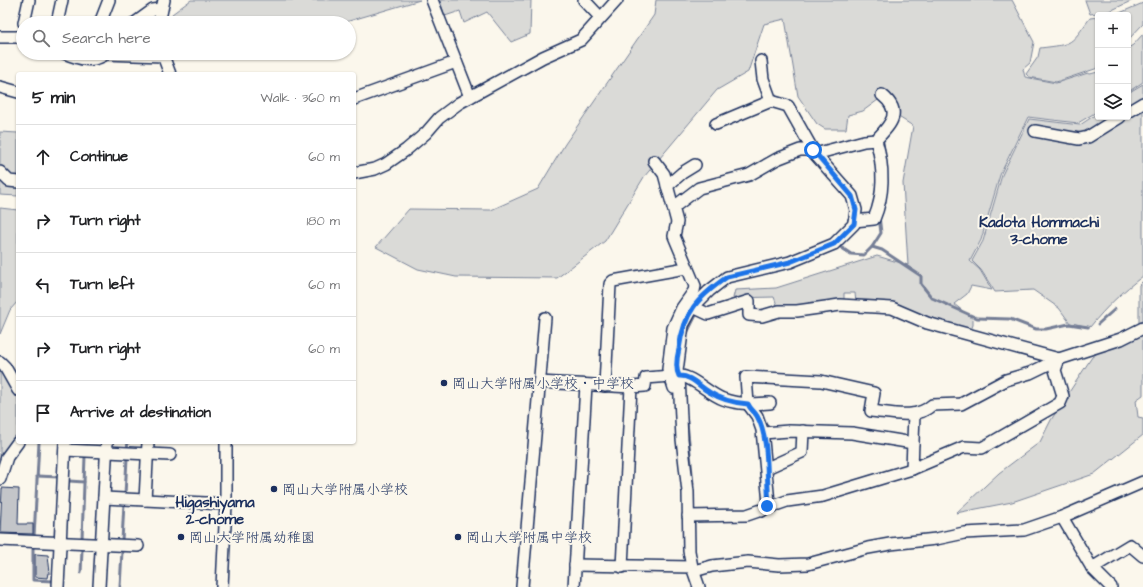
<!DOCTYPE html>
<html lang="en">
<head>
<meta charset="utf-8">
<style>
	body { margin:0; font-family:"Architects Daughter","Klee One",sans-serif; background:#f6f6f6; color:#202124 }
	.controls { position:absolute; right:12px; top:12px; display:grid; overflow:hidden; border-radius:4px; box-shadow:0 1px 3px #0004 }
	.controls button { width:36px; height:36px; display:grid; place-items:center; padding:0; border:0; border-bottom:1px solid #e0e0e0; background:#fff; color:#202124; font:20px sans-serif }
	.stop { position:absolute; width:12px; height:12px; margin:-9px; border:3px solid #1a73e8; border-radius:50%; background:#fff }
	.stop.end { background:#1a73e8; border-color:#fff; box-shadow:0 1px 4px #0008 }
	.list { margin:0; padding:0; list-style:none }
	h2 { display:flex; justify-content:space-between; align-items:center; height:52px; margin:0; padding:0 16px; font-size:17px }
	h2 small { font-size:13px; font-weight:400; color:#757577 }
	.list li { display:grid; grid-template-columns:26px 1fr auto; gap:12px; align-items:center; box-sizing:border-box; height:64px; padding:0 16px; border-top:1px solid #e0e0e0 }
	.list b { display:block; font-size:15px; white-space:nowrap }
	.list em { font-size:13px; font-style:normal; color:#757577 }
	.icon { flex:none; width:22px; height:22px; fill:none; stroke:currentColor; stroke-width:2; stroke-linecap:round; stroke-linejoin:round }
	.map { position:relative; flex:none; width:1143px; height:587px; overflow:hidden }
	.search { position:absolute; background:#fff; box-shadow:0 1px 3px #0004; left:16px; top:16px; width:340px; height:44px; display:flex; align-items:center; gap:10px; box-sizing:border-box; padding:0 14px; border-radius:22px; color:#757577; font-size:15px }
	.panel { position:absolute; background:#fff; box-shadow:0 1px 3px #0004; left:16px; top:72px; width:340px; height:372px; border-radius:4px }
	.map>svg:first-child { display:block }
	.green { fill:#dadad7; stroke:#7a849a }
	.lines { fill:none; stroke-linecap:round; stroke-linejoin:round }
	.stream { stroke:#747e96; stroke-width:3 }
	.building { fill:#c3c5c9; stroke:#1b2f5e }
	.minor-casing { stroke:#1b2f5e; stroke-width:14 }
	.minor { stroke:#fbf7ec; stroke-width:11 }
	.route { stroke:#1a73e8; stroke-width:5 }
	.poi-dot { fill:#1b2f5e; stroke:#fbf7ec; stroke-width:1.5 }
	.labels { text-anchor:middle; stroke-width:4; stroke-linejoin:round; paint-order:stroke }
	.poi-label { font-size:14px; fill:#1b2f5e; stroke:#fbf7ec; text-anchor:start }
	.neighbourhood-label { font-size:15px; font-weight:bold; fill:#1b2f5e; stroke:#fbf7ec }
</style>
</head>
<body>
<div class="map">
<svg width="1143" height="587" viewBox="0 0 1143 587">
	<rect width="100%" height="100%" fill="#fbf7ec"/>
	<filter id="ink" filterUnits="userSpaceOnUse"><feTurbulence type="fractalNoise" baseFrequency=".025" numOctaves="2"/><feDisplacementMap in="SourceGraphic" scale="8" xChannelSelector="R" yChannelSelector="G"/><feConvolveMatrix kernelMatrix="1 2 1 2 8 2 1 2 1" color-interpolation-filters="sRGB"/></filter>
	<g filter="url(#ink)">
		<g class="green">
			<path d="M191,0H420L342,23H173L172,14Z"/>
			<path d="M442,0H531L530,34L511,42L487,12L464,23L460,11L445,16L440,1Z"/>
			<path d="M656,0H1012L1034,42L1030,63L1023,69L1025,77L1056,83L1088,73L1090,74L1098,72V111L1078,123L1028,117L1000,175L981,240L970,261L980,270L992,290L971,286L967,294L954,304L973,319V325L971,330L856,303L855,293H844V302L778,308L774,297L733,298L735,290L776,288L877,256L908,265L903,183L913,126L897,116L878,100L863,111L848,115L846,129H825L817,124L798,96L785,19L764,24L748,72L717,90L644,177L605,241L557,278L456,277L418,269L376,247L409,209L491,210L538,189L565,144L654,15Z"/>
			<path d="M1085,0H1133L1110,11L1090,14Z"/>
			<path d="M1143,3V24L1128,40V15H1115Z"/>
			<path d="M1098,17V68L1056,82L1029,77L1026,74L1038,57L1040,48C1074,44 1070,45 1090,18Z"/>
			<path d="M1143,34V82L1128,92V48L1133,45Z"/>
			<path d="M1143,84V276C1123,291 1106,307 1090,327L1070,323L1059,308L1033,290L995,292L981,270L972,261L983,241L1002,175L1029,119L1080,125L1098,113V117H1128V93Z"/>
			<path d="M0,132L18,133V171L16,186H18V196L0,195Z"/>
			<path d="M0,208L18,210V301L10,310L0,334Z"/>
			<path d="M1143,281V395L1136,400L1138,417L1143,418V435L1094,474L1012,502L956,513L999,473L1040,442L1051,420L1092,357L1139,323V285Z"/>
			<path d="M0,367L18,395V439L0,472Z"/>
		</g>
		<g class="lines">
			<g class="stream">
				<path d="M883,142L884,150"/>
				<path d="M836,247L839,246L851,254L864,255L872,247L882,250L921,276V284L932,298L977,318L1010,319L1036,329H1046L1069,324L1088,327"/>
				<path d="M872,247L881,233L879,216"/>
				<path d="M1098,324L1115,309"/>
				<path d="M687,333L698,311"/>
				<path d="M687,422L693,484"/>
				<path d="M127,449L128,442"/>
				<path d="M37,476L59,477"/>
				<path d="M69,481L84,482"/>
				<path d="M125,495L127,458"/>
				<path d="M34,537L39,442"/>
				<path d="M82,539L85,456"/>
				<path d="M122,541L124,503"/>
				<path d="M33,546V580L53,581"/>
				<path d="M81,573L82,549"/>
				<path d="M120,587L122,551"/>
			</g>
		</g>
		<g class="building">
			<path d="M2,488L19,489L18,524H33V534L0,533Z"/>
			<path d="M35,554L48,555L50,573H48L47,578L35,577Z"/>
		</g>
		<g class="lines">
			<g class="minor-casing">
				<g id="minor">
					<path d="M432,0L470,97"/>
					<path d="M584,0L600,17"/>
					<path d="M24,23L29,0"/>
					<path d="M57,23L62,0"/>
					<path d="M100,23L109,0"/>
					<path d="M135,23L153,10L161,9"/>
					<path d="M159,23L164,0"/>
					<path d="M0,37H23"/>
					<path d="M64,53C79,59 93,64 107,53"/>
					<path d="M162,53L170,74"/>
					<path d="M105,54L163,56"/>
					<path d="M761,61L763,79L771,101"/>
					<path d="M0,87L18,92"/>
					<path d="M354,99L456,62"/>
					<path d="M1128,112L1143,103"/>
					<path d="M1035,131L1079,139L1088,137L1120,117"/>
					<path d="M815,154L864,141L876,140"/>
					<path d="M654,161L664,174L677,222L674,236L695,286L694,291L682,308L673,328L668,369L674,388"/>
					<path d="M0,172L9,181L18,182"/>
					<path d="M354,173L375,169L386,164L406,150L426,133L439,118L459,103L543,57L581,40L617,0"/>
					<path d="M667,186L682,173L695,165"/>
					<path d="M674,207L699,188L749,175L777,159L800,150H813"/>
					<path d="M854,221L874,219C885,193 884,167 876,140C891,124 903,112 882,95"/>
					<path d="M693,307L708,314L749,301V315L762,316L779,311H797L840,305L892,308L927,323L1059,359"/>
					<path d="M0,362L5,367L18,390"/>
					<path d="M679,376C691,375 709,394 723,399C739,405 754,404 770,403"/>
					<path d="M539,382L631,387L622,567"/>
					<path d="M605,386L610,284L613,281L686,268"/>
					<path d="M631,387L645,386L646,378L671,376"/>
					<path d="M763,433L789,431L852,433L913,443"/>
					<path d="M65,450L170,455"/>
					<path d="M767,468L802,452L803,431"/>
					<path d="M912,469L914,414"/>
					<path d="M0,479L7,457L18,442"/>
					<path d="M104,498L226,504"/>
					<path d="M145,500L148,442"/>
					<path d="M762,511L769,503L762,430L757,416L748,404L746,377L821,381L874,393L871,411C892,413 916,420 932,405L961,404L1006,380L1030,373L1059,359"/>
					<path d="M688,516L747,515L787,501L823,496L912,469L964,447L982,448L1060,403L1063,396L1055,370L1059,359L1121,339L1143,328"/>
					<path d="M1062,517L1092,568L1111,587"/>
					<path d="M0,540L138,546"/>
					<path d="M575,565L692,567"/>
					<path d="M1092,568L1130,545L1143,556"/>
					<path d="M694,571L712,566L748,562L779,565L808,564L868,548L890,544L936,539L964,533L1024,530L1062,517L1143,482"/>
					<path d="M58,587L65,442"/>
					<path d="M99,587L107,442"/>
					<path d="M222,587L226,504V442"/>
					<path d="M522,587L545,318"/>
					<path d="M574,587L586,385"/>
					<path d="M699,587L692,567L689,551L688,492L682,439L679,376L677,371L683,325L693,307L709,291L727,277L790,262L834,244L854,224L856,210L852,196L815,154L788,106L771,101L716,124"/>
				</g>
			</g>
			<use href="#minor" class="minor"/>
		</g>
	</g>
	<g class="lines" filter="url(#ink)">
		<path class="route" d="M767,506L769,503C766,478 770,438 757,416C755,412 750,409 748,404C734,403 720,399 709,392C699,386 690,375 679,376C675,368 677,357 679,349C684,312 697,298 727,277L790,262L834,244L854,224L856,210L852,196L813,150"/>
	</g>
	<g class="poi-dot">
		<circle cx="444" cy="383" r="4"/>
		<circle cx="274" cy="489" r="4"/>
		<circle cx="181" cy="537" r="4"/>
		<circle cx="458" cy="537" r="4"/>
	</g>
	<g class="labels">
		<g class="poi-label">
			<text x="452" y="388">岡山大学附属小学校・中学校</text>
			<text x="282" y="494">岡山大学附属小学校</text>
			<text x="189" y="542">岡山大学附属幼稚園</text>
			<text x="466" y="542">岡山大学附属中学校</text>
		</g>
		<g class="neighbourhood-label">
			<text x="1039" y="227">Kadota Hommachi<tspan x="1039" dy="17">3-chome</tspan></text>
			<text x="215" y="507">Higashiyama<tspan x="215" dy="17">2-chome</tspan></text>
		</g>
	</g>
</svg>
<div class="controls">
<button>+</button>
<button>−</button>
<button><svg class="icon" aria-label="layers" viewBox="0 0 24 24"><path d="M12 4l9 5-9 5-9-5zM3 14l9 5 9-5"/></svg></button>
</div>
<div class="stop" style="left:813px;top:150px"></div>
<div class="stop end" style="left:767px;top:506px"></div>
<div class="search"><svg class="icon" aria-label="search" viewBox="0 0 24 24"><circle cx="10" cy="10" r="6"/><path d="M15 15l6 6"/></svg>Search here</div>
<section class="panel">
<h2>5 min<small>Walk · 360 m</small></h2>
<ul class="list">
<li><svg class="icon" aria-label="ahead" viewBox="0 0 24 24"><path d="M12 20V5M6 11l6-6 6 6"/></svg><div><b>Continue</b></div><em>60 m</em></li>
<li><svg class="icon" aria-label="right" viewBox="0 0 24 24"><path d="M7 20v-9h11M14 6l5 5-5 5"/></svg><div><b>Turn right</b></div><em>180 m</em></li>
<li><svg class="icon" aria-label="left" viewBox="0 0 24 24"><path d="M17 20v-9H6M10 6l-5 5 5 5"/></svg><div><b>Turn left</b></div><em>60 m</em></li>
<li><svg class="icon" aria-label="right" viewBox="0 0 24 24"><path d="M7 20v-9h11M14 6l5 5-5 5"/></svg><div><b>Turn right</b></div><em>60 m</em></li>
<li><svg class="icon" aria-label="arrive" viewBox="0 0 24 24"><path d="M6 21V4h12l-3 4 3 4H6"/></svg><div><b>Arrive at destination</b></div></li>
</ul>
</section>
</div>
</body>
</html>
